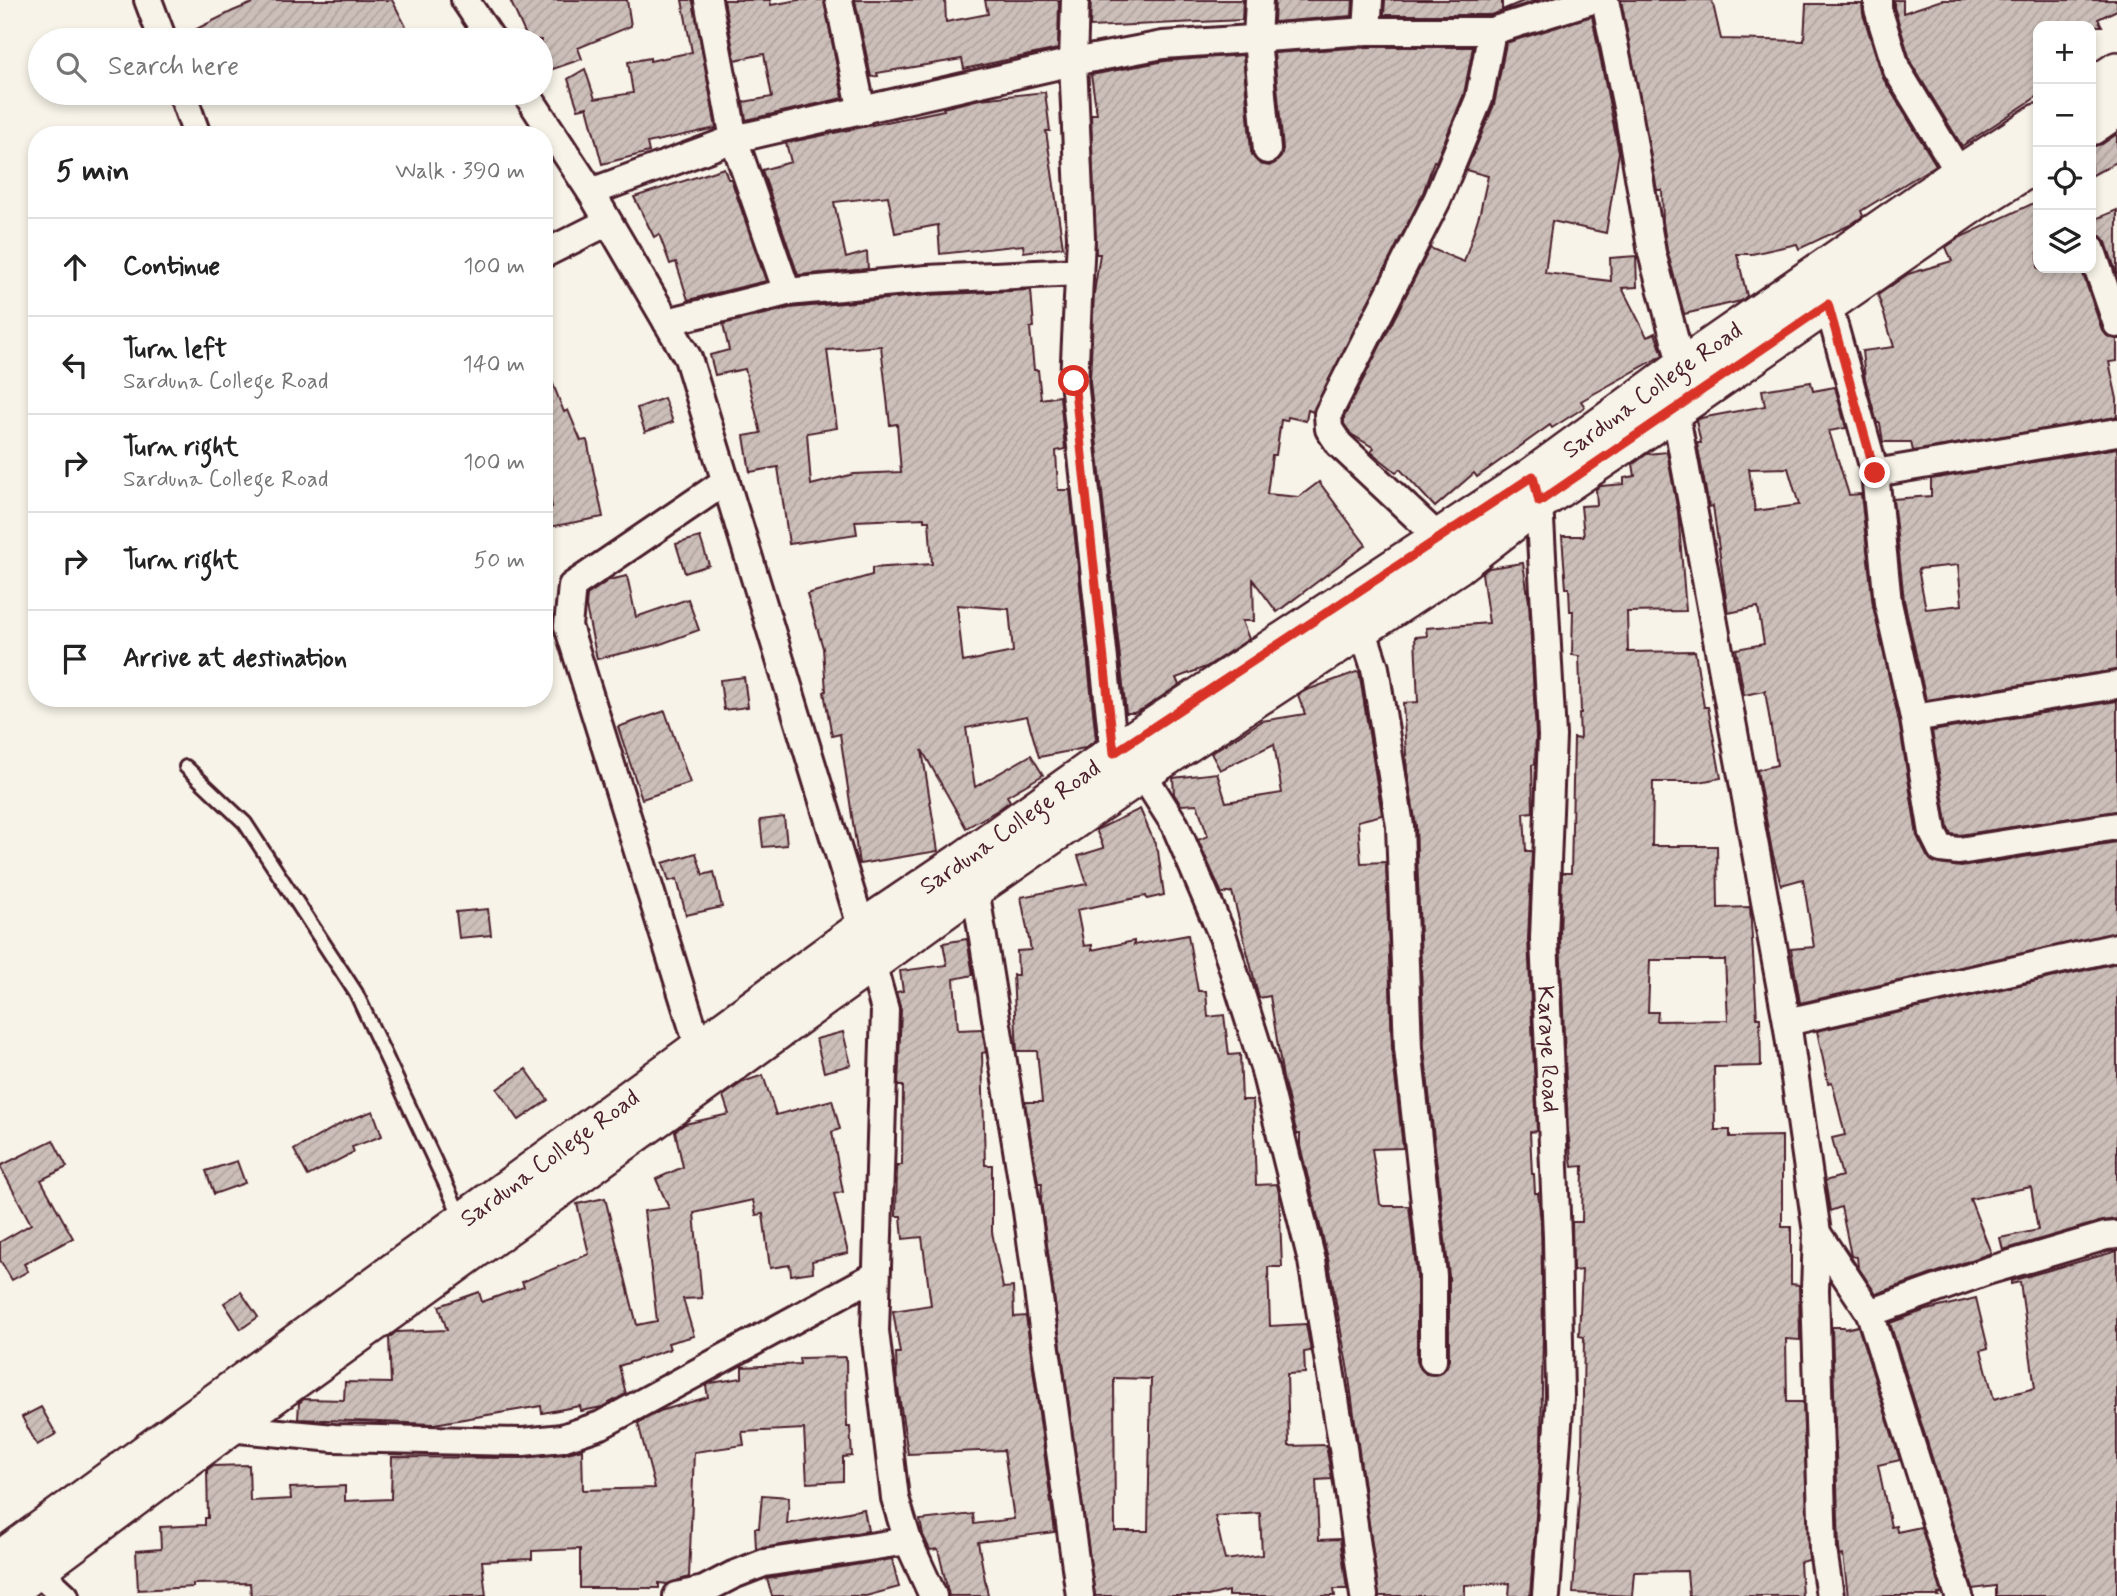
<!DOCTYPE html>
<html lang="en">
<head>
<meta charset="utf-8">
<style>
	body { margin:0; font-family:Mynerve,sans-serif; background:#f2f2f2; color:#222 }
	.controls { position:absolute; right:21px; top:21px; display:grid; overflow:hidden; border-radius:14px; box-shadow:0 4px 10px #0003 }
	.controls button { width:63px; height:63px; display:grid; place-items:center; padding:0; border:0; border-bottom:2px solid #e0e0e0; background:#fff; color:#222; font:35px sans-serif }
	.stop { position:absolute; width:21px; height:21px; margin:-16px; border:5px solid #d93025; border-radius:50%; background:#fff }
	.stop.end { background:#d93025; border-color:#fff; box-shadow:0 2px 7px #0008 }
	.list { margin:0; padding:0; list-style:none }
	h2 { display:flex; justify-content:space-between; align-items:center; height:91px; margin:0; padding:0 28px; font-size:30px }
	h2 small { font-size:23px; font-weight:400; color:#767676 }
	.list li { display:grid; grid-template-columns:46px 1fr auto; gap:21px; align-items:center; box-sizing:border-box; height:98px; padding:0 28px; border-top:2px solid #e0e0e0 }
	.list b { display:block; font-size:26px; white-space:nowrap }
	.list p { margin:0; font-size:23px; white-space:nowrap; color:#767676 }
	.list em { font-size:23px; font-style:normal; color:#767676 }
	.icon { flex:none; width:38px; height:38px; fill:none; stroke:currentColor; stroke-width:2; stroke-linecap:round; stroke-linejoin:round }
	.map { position:relative; flex:none; width:2117px; height:1596px; overflow:hidden }
	.search { position:absolute; background:#fff; box-shadow:0 4px 10px #0003; left:28px; top:28px; width:525px; height:77px; display:flex; align-items:center; gap:18px; box-sizing:border-box; padding:0 24px; border-radius:38px; color:#767676; font-size:26px }
	.panel { position:absolute; background:#fff; box-shadow:0 4px 10px #0003; left:28px; top:126px; width:525px; height:581px; border-radius:28px }
	.map>svg:first-child { display:block }
	.building { fill:url(#building-hatch); stroke:#4a1f2b; stroke-width:2; fill-rule:evenodd }
	.lines { fill:none; stroke-linecap:round; stroke-linejoin:round }
	.lane-casing { stroke:#4a1f2b; stroke-width:18 }
	.street-casing { stroke:#4a1f2b; stroke-width:32 }
	.secondary-casing { stroke:#4a1f2b; stroke-width:42 }
	.lane { stroke:#f7f3e8; stroke-width:12 }
	.street { stroke:#f7f3e8; stroke-width:26 }
	.secondary { stroke:#f7f3e8; stroke-width:37 }
	.route { stroke:#d93025; stroke-width:9 }
	.labels { text-anchor:middle; stroke-width:5; stroke-linejoin:round; paint-order:stroke }
	.street-label { font-size:24px; fill:#4a1f2b; stroke:#f7f3e8 }
</style>
</head>
<body>
<div class="map">
<svg width="2117" height="1596" viewBox="0 0 2117 1596">
	<defs>
		<pattern id="building-hatch" width="6" height="6" patternUnits="userSpaceOnUse" patternTransform="scale(1.75)"><rect width="6" height="6" fill="#ccbfb9"/><path d="M-1 1l2-2M0 6l6-6M5 7l2-2" fill="none" stroke="#b1a49f"/></pattern>
	</defs>
	<rect width="100%" height="100%" fill="#f7f3e8"/>
	<filter id="ink" filterUnits="userSpaceOnUse"><feTurbulence type="fractalNoise" baseFrequency=".0143" numOctaves="2"/><feDisplacementMap in="SourceGraphic" scale="14" xChannelSelector="R" yChannelSelector="G"/><feConvolveMatrix kernelMatrix="1 2 1 2 8 2 1 2 1" color-interpolation-filters="sRGB"/></filter>
	<g filter="url(#ink)">
		<g class="building">
			<path d="M260,0H392L413,40H178V38L233,11Z"/>
			<path d="M510,0H627L631,26L578,48L582,59L541,73V40H528Z"/>
			<path d="M682,0H693L716,128L647,143L649,152L602,164L587,107L578,109L568,79L585,69L595,99L633,93L628,62L650,58V61L692,52Z"/>
			<path d="M724,0H770L771,5L798,0H824L843,98L746,120L743,102L772,97L764,54L735,60Z"/>
			<path d="M855,0H945L946,22L988,14L985,0H1059L1058,49L964,69L962,59L877,73L878,76L871,77Z"/>
			<path d="M1091,0H1243L1242,20L1090,27Z"/>
			<path d="M1275,0H1353L1352,16L1274,22Z"/>
			<path d="M1385,0H1502V10L1526,0H1539L1490,15H1384Z"/>
			<path d="M1621,0H1712L1721,39L1804,41L1806,4H1862L1863,14L1883,78L1936,165L1861,211L1863,216L1850,225L1799,249L1797,244L1752,254H1737L1747,296L1741,301L1684,314L1667,250L1663,222L1662,190H1657Z"/>
			<path d="M1894,0H1903V13L1942,0H2117V10L2098,19L2102,26H2038V96L1962,146L1911,63L1894,7Z"/>
			<path d="M1592,16L1619,152L1606,233L1552,221L1545,273L1611,281L1610,258L1636,256L1637,287L1622,288L1647,337L1655,333L1663,355L1581,401L1585,407L1552,428L1550,425L1477,477L1474,473L1435,507L1400,469L1396,472L1371,452L1374,448L1351,434L1344,424V417L1430,248L1464,262L1480,212L1488,176L1466,170L1494,105L1506,43Z"/>
			<path d="M1368,47H1473L1464,94L1436,162L1434,161L1423,193L1313,412L1308,410L1306,421L1288,417L1287,421L1281,420L1276,455H1272L1267,494L1299,497L1319,482L1366,545L1277,612L1253,580L1254,621H1242L1249,639L1206,667L1176,678L1179,685L1143,709L1134,713H1126L1090,381L1094,293L1100,254H1096L1091,114H1097L1091,75L1165,61L1243,55L1251,152L1254,158L1260,164L1269,166L1275,163L1281,157L1283,149L1274,53Z"/>
			<path d="M1045,92L1050,131H1046L1063,247L1024,252L1023,245L940,254L938,225L895,233L888,196L834,202L846,258L867,252L868,269L798,275L762,170L791,162L786,143L944,110L943,108L980,99Z"/>
			<path d="M2117,134V162L2091,176V147L2102,144Z"/>
			<path d="M724,168L728,179H731L766,281L688,300L676,262L670,264L659,234L654,237L634,197Z"/>
			<path d="M2038,201V268H2081L2102,330L2107,336L2117,339V361L2109,362L2117,399V417L1913,451L1911,442H1883L1880,423H1877L1865,379L1862,351L1894,347L1878,295L1908,274L1952,261L1946,247L1961,237Z"/>
			<path d="M2117,210V275L2106,242L2101,236L2091,233V221Z"/>
			<path d="M1031,290L1034,327L1030,328L1034,370H1038L1041,399L1060,396L1065,449L1056,451L1058,490H1070L1096,740L1085,748L1039,757L1027,716L966,728L975,787L1031,755L1043,775L1007,796L1010,801L998,810L966,828L922,750L938,851L859,864L840,734L832,736L824,692L826,691L823,648L807,594L872,575V568L932,564L929,521H924V518L855,521L857,534L789,544L778,467L750,472L744,436L761,433L745,369L715,375L710,355L729,350L723,324L790,308L928,295ZM881,346L890,425L897,424L901,472L854,474L811,485L807,433L837,428L827,350ZM957,605L1009,609L1013,652L963,662Z"/>
			<path d="M546,366L564,412L568,410L581,441L587,440L603,517L549,527L546,508L552,507L544,465V367Z"/>
			<path d="M1811,382L1813,391L1835,387L1846,428L1829,431L1849,495L1861,494L1873,606L1899,721L1917,836L1927,856L1939,864L1961,867L2117,842V932L1800,1003L1791,949L1814,947L1803,879L1781,885L1772,851L1757,770L1777,765L1765,691L1744,695L1736,649L1764,644L1758,607L1728,613L1713,506L1709,507L1697,443H1701L1696,421L1701,418L1765,406L1762,390ZM1788,468L1799,505L1755,511L1749,469Z"/>
			<path d="M664,398L673,422L645,432L637,408Z"/>
			<path d="M2117,448V670L1926,700L1904,600L1893,499L1931,496V479ZM1958,565L1962,605L1926,609L1918,569Z"/>
			<path d="M1667,452L1678,512L1686,611L1627,612L1628,652L1695,651L1704,707H1708L1721,778L1699,782H1653L1652,846H1717L1718,908L1750,907L1757,1018H1760L1761,1066L1714,1067L1715,1130H1730V1137L1782,1136V1227H1791V1284L1799,1285L1800,1340L1786,1339L1787,1402H1803L1809,1560L1800,1562L1802,1596H1689L1687,1571L1634,1572L1632,1596L1573,1593L1582,1451L1584,1337L1579,1336L1582,1270L1573,1271L1572,1222H1582L1583,1166L1572,1167L1568,1130L1560,938L1562,873H1571L1574,738L1580,739L1579,713H1581L1579,656L1572,655L1573,611H1570L1569,588H1566L1562,536H1584L1581,506L1597,505L1596,489L1601,486L1624,484V478L1635,476L1633,464L1647,454ZM1650,960H1725L1728,1020L1657,1021L1658,1012H1648Z"/>
			<path d="M700,537L709,565L685,573L676,544Z"/>
			<path d="M1523,563L1529,602L1536,736L1535,764L1532,765L1533,812L1524,813L1526,851H1532L1528,939L1537,1131L1530,1132L1532,1174H1534L1535,1193H1538L1541,1223L1543,1330L1541,1449L1530,1596H1509L1510,1583L1465,1585V1596H1379L1348,1371L1328,1258L1300,1146V1134H1297L1283,1078L1270,996L1259,998L1232,892L1222,894L1198,840L1208,836L1197,804L1181,805L1174,794L1173,778L1217,773L1226,802L1282,793L1274,744L1220,770L1211,753L1262,721L1305,714L1298,695L1307,690L1359,671L1382,815L1358,821L1361,863L1386,862L1392,1049L1403,1148L1372,1149L1380,1204L1383,1206H1409L1417,1277V1361L1420,1368L1426,1374H1440L1446,1368L1449,1360V1276L1424,1047L1416,825L1407,771L1403,703L1418,702L1415,637L1427,636L1426,628L1489,623L1482,573L1489,568Z"/>
			<path d="M627,576L636,617L688,599L699,630L658,645L597,659L586,607L587,595L609,580Z"/>
			<path d="M744,677L748,707L724,710L720,680Z"/>
			<path d="M2117,701V811L1959,835L1951,834L1948,828L1932,731Z"/>
			<path d="M665,711L690,783L642,799L618,727Z"/>
			<path d="M1140,809L1158,851L1164,895L1147,899L1146,896L1077,910L1084,946L1092,945V950L1134,941V945L1188,935L1198,991H1206L1208,1017L1224,1015L1229,1055L1240,1054L1242,1100H1253L1256,1185L1277,1184L1279,1193L1282,1267H1268L1270,1326L1306,1324L1311,1351L1304,1352L1305,1373L1287,1374L1289,1446L1326,1445L1332,1479L1316,1480L1319,1540L1340,1539L1347,1589H1334L1335,1596H1228V1591L1208,1596H1095L1041,1201L1042,1183H1038L1025,1102H1042L1037,1051H1017L1013,975H1018L1017,951L1031,950L1021,897L1087,884L1078,856L1104,848L1096,830ZM1114,1378L1151,1379L1148,1531H1115ZM1260,1513L1262,1555L1225,1560L1215,1516Z"/>
			<path d="M784,817L787,845L763,847L760,820Z"/>
			<path d="M696,853L703,875L714,872L722,907L686,915L677,879L669,881L663,863Z"/>
			<path d="M488,909L491,935L459,938L456,912Z"/>
			<path d="M967,939L973,975L954,979L958,1030L982,1029L986,1052L982,1053L985,1165H992V1232L1003,1288L1013,1287L1014,1317L1026,1316L1055,1532L978,1542L988,1596H949L938,1549L930,1550L923,1535L920,1520L973,1514L974,1524L1014,1519L1004,1450L908,1454L897,1382L896,1353H900L893,1311L931,1305L922,1237L903,1239L901,1216H896L897,1165H902L903,1086H898L901,1010L896,992L903,991L900,971L947,965L943,943Z"/>
			<path d="M2117,963V1219L2102,1221L2003,1250L2000,1238L2038,1230L2031,1187L1970,1199L1991,1253L1876,1294L1858,1267L1857,1257L1851,1256L1841,1207L1830,1211L1825,1181L1842,1176L1832,1138L1845,1135L1832,1082L1828,1083L1817,1031Z"/>
			<path d="M843,1032L851,1065L824,1072L816,1039Z"/>
			<path d="M526,1069L548,1100L519,1120L497,1089Z"/>
			<path d="M763,1075L776,1115L832,1100L840,1129L832,1132L843,1192L834,1194L848,1253L812,1261L813,1272L791,1275L790,1265L770,1268L763,1214L756,1215L753,1200L694,1213L702,1298L683,1299L694,1336L668,1343L670,1349L619,1366L626,1394L602,1407L581,1411L580,1406L542,1413L541,1406L434,1424L298,1419L299,1403L304,1399L344,1400L345,1382L391,1383L389,1338L396,1332L447,1330L439,1306L479,1292L482,1302L524,1287L522,1282L589,1254L577,1204L605,1198L637,1325L657,1321L644,1211L669,1208L656,1179L683,1167L675,1131L685,1124L729,1114L723,1096L743,1082Z"/>
			<path d="M373,1111L382,1136L352,1147L354,1152L308,1176L294,1150L344,1122Z"/>
			<path d="M53,1140L67,1167L41,1180L73,1238L24,1264L28,1271L12,1280L0,1260V1242L31,1224L0,1166Z"/>
			<path d="M237,1161L245,1183L214,1194L206,1171Z"/>
			<path d="M2117,1251V1596H1996V1586L1973,1589L1890,1323L1923,1311L1976,1298L1988,1348L1981,1350L1994,1399L2035,1388L2020,1282L2011,1284V1281Z"/>
			<path d="M241,1292L258,1317L241,1329L224,1303Z"/>
			<path d="M1858,1326L1900,1460L1878,1465L1891,1527L1896,1526L1897,1532L1921,1527L1942,1593L1938,1594L1939,1596H1848L1843,1555L1840,1556L1839,1549L1832,1327H1844L1845,1329Z"/>
			<path d="M846,1357L847,1427H850L852,1456L843,1457V1481L807,1483L804,1429L742,1432L744,1445L694,1452L689,1577L667,1584L659,1583V1588H580V1549L532,1551V1559L482,1561L486,1596H251L250,1583L193,1584V1587L138,1590L136,1551L161,1549L160,1527L205,1525V1518H208L207,1470L212,1466L249,1465L250,1501L291,1499L290,1488L345,1486V1501L391,1499L392,1457L523,1458L564,1454L582,1449L583,1490L655,1488L638,1423L660,1411L708,1397L706,1386L711,1383L742,1378V1367L800,1364L799,1358Z"/>
			<path d="M41,1407L56,1434L37,1445L22,1417Z"/>
			<path d="M762,1495L789,1497L787,1524L864,1509L868,1531L756,1549L755,1528H759Z"/>
			<path d="M892,1559L899,1587L866,1596H772L767,1579Z"/>
		</g>
		<g class="lines">
			<g class="lane-casing">
				<path id="lane" d="M186,767L245,823L356,993L461,1217"/>
			</g>
			<g class="street-casing">
				<g id="street">
					<path d="M148,0L163,40"/>
					<path d="M465,0L492,40"/>
					<path d="M708,0L734,139L787,292"/>
					<path d="M839,0L862,112"/>
					<path d="M1075,0L1073,62L1081,238L1074,381L1114,753"/>
					<path d="M1259,0L1257,39L1267,150"/>
					<path d="M1605,0L1629,117L1652,253L1682,367"/>
					<path d="M1878,0V9L1897,70L1960,174"/>
					<path d="M1367,31L1369,0"/>
					<path d="M182,93L197,135"/>
					<path d="M526,93L591,192L688,358L862,929"/>
					<path d="M591,192L734,139L1073,62L1163,45L1367,31H1492L1592,0"/>
					<path d="M2091,248L2117,324"/>
					<path d="M544,254L608,222"/>
					<path d="M1828,304L1875,473L1888,603L1914,718L1933,833L1941,849L1959,851L2117,826"/>
					<path d="M667,322L787,292L927,279L1079,272"/>
					<path d="M1675,410L1787,1022L1817,1233L1815,1290L1823,1550L1830,1596"/>
					<path d="M1875,473L2117,432"/>
					<path id="s1" d="M1536,490L1539,502L1552,736L1544,938L1557,1236L1560,1396L1546,1596"/>
					<path d="M1439,538L1339,444L1329,429L1328,414L1437,200L1479,99L1492,31"/>
					<path d="M1362,628L1375,668L1400,826L1408,1048L1433,1276V1360"/>
					<path d="M1914,718L2117,685"/>
					<path d="M1142,773L1175,825L1223,937L1264,1067L1312,1261L1343,1448L1364,1596"/>
					<path d="M975,888L1027,1211L1080,1596"/>
					<path d="M872,963L885,1010L875,1331L895,1498L908,1541L933,1596"/>
					<path d="M1787,1022L2117,947"/>
					<path d="M699,1048L568,626L572,586L726,481"/>
					<path d="M1817,1233L1870,1313L1959,1596"/>
					<path d="M1870,1313L1987,1271L2106,1236L2117,1235"/>
					<path d="M228,1428L334,1438L523,1442L562,1438L601,1425L876,1275"/>
					<path d="M37,1570L65,1596"/>
					<path d="M677,1596L704,1590L733,1575L764,1563L908,1541"/>
				</g>
			</g>
			<g class="secondary-casing">
				<g id="secondary">
					<path d="M2091,88L2117,71"/>
					<path d="M2091,126L2117,108"/>
					<path id="s2" d="M0,1560L862,929L964,860L1114,753L1533,476L1682,367L1960,174L2038,123"/>
					<path d="M2,1596L228,1428L975,888L1142,773L1458,565L1539,502L1675,410L1973,203L2038,162"/>
				</g>
			</g>
			<use href="#lane" class="lane"/>
			<use href="#street" class="street"/>
			<use href="#secondary" class="secondary"/>
		</g>
	</g>
	<g class="lines" filter="url(#ink)">
		<path class="route" d="M1074,381L1114,753L1533,476L1539,502L1828,304L1875,473"/>
	</g>
	<g class="labels">
		<g class="street-label">
			<text dy="8" stroke="none"><textPath href="#s2" startOffset="2025">Sarduna College Road</textPath></text>
			<text dy="8" stroke="none"><textPath href="#s2" startOffset="1248">Sarduna College Road</textPath></text>
			<text dy="8" stroke="none"><textPath href="#s1" startOffset="560">Karaye Road</textPath></text>
			<text dy="8" stroke="none"><textPath href="#s2" startOffset="681">Sarduna College Road</textPath></text>
		</g>
	</g>
</svg>
<div class="controls">
<button>+</button>
<button>−</button>
<button><svg class="icon" aria-label="locate" viewBox="0 0 24 24"><circle cx="12" cy="12" r="6"/><path d="M12 2v4M12 18v4M2 12h4M18 12h4"/></svg></button>
<button><svg class="icon" aria-label="layers" viewBox="0 0 24 24"><path d="M12 4l9 5-9 5-9-5zM3 14l9 5 9-5"/></svg></button>
</div>
<div class="stop" style="left:1074px;top:381px"></div>
<div class="stop end" style="left:1875px;top:473px"></div>
<div class="search"><svg class="icon" aria-label="search" viewBox="0 0 24 24"><circle cx="10" cy="10" r="6"/><path d="M15 15l6 6"/></svg>Search here</div>
<section class="panel">
<h2>5 min<small>Walk · 390 m</small></h2>
<ul class="list">
<li><svg class="icon" aria-label="ahead" viewBox="0 0 24 24"><path d="M12 20V5M6 11l6-6 6 6"/></svg><div><b>Continue</b></div><em>100 m</em></li>
<li><svg class="icon" aria-label="left" viewBox="0 0 24 24"><path d="M17 20v-9H6M10 6l-5 5 5 5"/></svg><div><b>Turn left</b><p>Sarduna College Road</p></div><em>140 m</em></li>
<li><svg class="icon" aria-label="right" viewBox="0 0 24 24"><path d="M7 20v-9h11M14 6l5 5-5 5"/></svg><div><b>Turn right</b><p>Sarduna College Road</p></div><em>100 m</em></li>
<li><svg class="icon" aria-label="right" viewBox="0 0 24 24"><path d="M7 20v-9h11M14 6l5 5-5 5"/></svg><div><b>Turn right</b></div><em>50 m</em></li>
<li><svg class="icon" aria-label="arrive" viewBox="0 0 24 24"><path d="M6 21V4h12l-3 4 3 4H6"/></svg><div><b>Arrive at destination</b></div></li>
</ul>
</section>
</div>
</body>
</html>
